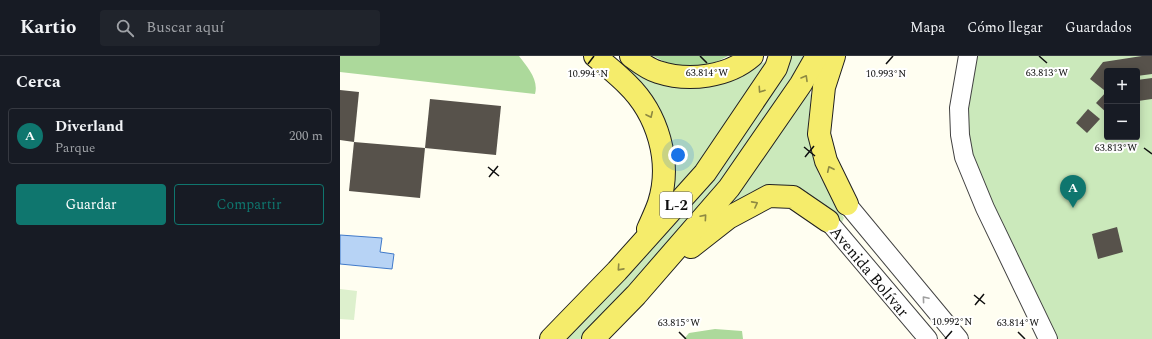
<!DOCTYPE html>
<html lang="es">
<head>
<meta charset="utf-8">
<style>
	body { margin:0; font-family:Spectral,serif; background:#20242c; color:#f1f3f6 }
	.controls { position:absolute; right:12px; top:12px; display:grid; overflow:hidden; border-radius:4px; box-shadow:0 2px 10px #0003 }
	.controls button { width:36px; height:36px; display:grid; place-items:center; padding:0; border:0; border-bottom:1px solid #363941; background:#171b24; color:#f1f3f6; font:20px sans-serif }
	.you { position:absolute; left:338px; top:99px; width:14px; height:14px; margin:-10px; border:3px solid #fff; border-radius:50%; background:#1a73e8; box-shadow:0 0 0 6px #1a73e833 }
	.badge { display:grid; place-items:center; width:26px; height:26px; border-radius:50%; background:#0f766e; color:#fff; font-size:13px; font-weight:700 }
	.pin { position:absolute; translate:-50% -33px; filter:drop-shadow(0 1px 2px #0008) }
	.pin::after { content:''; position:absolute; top:21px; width:14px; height:12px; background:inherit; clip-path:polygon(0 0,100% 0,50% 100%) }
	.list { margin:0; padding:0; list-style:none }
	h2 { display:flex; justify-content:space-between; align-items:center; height:52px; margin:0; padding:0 16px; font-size:17px }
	h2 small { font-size:13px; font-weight:400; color:#9ea1a6 }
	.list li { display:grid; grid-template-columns:26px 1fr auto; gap:12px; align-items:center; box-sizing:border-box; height:56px; margin:0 8px 8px; padding:0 8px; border:1px solid #363941; border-radius:4px }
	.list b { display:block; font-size:15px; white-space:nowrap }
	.list p { margin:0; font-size:13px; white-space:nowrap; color:#9ea1a6 }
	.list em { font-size:13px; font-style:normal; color:#9ea1a6 }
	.actions { display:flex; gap:8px; padding:12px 16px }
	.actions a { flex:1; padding:9px 0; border:1px solid #0f766e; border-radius:4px; text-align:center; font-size:14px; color:#0f766e }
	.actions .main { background:#0f766e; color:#fff }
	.icon { flex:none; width:22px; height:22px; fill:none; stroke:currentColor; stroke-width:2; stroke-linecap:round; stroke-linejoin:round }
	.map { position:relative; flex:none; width:812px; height:283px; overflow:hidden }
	header { display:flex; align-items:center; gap:24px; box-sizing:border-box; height:56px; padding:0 20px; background:#171b24; border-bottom:1px solid #363941 }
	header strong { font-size:19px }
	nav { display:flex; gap:22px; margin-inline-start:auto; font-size:14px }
	.search { width:280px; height:36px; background:#20242c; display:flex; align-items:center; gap:10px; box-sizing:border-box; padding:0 14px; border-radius:4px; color:#9ea1a6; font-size:15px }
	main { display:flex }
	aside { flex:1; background:#171b24 }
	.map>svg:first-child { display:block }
	.green { fill:#cbe9bb; fill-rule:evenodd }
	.forest { fill:#acd99b }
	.pitch { fill:#ddf0cd }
	.water { fill:#b7d3f5; stroke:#407aca }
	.building { fill:#57524b }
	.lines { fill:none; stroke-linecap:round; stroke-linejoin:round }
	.minor-casing { stroke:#424242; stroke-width:20 }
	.major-casing { stroke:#202020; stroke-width:24 }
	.minor { stroke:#fff; stroke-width:18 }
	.major { stroke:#f5ec6b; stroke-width:22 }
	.oneway { stroke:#8e8942 }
	.oneway2 { stroke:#9f9f9f }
	.ticks { fill:none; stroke:#0f0f0f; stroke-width:1.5 }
	.labels { text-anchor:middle; stroke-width:4; stroke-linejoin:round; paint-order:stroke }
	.shield { fill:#fff; stroke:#575757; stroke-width:1 }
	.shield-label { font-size:15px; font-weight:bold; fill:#0f0f0f }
	.street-label { font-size:16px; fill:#0f0f0f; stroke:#fff }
	.ticks-label { font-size:10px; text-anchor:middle; fill:#0f0f0f; stroke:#fff; stroke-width:4; stroke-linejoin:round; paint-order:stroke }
</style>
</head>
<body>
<header>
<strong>Kartio</strong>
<div class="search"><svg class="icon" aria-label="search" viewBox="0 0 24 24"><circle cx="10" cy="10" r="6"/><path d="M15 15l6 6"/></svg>Buscar aquí</div>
<nav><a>Mapa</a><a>Cómo llegar</a><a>Guardados</a></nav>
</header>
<main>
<aside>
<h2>Cerca<small></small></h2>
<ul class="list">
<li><span class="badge">A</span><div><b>Diverland</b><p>Parque</p></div><em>200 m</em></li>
</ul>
<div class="actions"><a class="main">Guardar</a><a>Compartir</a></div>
</aside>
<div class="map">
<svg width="812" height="283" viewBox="0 0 812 283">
	<rect width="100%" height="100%" fill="#fffef1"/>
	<g class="green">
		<path d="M450,0H468L384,127L279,244L240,283H226L338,165L377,116Z"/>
		<path d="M634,0H812V283H717L677,206L630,99L626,46ZM767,15H797V81H767Z"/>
		<path d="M426,5L400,50L357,110L325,148C329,131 336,111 333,94C329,60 304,36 283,11L282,8L402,18Z"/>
		<path d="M467,35L470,36L471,40L468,70L472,94L479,119L504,162L502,166H498L434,130L411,136L401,144L393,147L390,146L444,73Z"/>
	</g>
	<g class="forest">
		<path d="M0,0H179C187,11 199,23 195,38L0,16Z"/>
		<path d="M313,0H388C359,16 343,16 313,0Z"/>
		<path d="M375,273L402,275L403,283H344L349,277Z"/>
	</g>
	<path class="pitch" d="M0,233L17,235L14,264L0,263Z"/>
	<path class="water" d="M0,179L42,182L40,196L54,198L52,213L0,208Z"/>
	<g class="building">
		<path d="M802,0H812V18L797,20V15H767V30L764,34L750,23L763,6Z"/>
		<path d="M812,22V43L798,45L797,24Z"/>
		<path d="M0,34L19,36L14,86L0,84Z"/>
		<path d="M767,35V57L756,47Z"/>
		<path d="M90,43L161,50L156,99L85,92Z"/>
		<path d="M748,53L760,63L747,77L736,67Z"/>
		<path d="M14,86L85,92L80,142L9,135Z"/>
		<path d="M777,171L783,196L758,203L752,178Z"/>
	</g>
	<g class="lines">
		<g class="minor-casing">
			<g id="minor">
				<path d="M628,0L619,52L620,79L624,101L645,152L708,283"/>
				<path d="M507,148L619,283"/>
				<path d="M488,165L588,283"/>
			</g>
		</g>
		<g class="major-casing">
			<g id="major">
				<path d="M255,0C266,9 277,18 287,28C318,58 332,106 319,147C316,156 312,164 308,173"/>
				<path d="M291,0C299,6 308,13 318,16C349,26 388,21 412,0"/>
				<path d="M494,0L484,31L479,78L486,105L507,148"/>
				<path d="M351,191L388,162L429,140L453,141L488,165"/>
				<path d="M211,283L277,215L365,117L436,12L440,0"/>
				<path d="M253,283L296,239L389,132L461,28L477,0"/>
			</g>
		</g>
		<use href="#minor" class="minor"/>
		<use href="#major" class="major"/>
	</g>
	<defs><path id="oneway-chevron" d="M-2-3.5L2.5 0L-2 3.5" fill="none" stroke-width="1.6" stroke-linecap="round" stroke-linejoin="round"/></defs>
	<g class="oneway">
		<use href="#oneway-chevron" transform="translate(465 22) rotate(-60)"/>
		<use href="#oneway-chevron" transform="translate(421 34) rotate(124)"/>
		<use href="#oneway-chevron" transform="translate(310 59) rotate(65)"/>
		<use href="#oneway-chevron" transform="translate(490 113) rotate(-115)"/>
		<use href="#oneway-chevron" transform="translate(415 148) rotate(-28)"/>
		<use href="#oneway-chevron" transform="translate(364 161) rotate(-49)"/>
		<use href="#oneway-chevron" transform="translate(280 212) rotate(132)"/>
	</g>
	<use class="oneway2" href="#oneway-chevron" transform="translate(585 243) rotate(-130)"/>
	<path class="ticks" d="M360,0L367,7M699,0L707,7M248,8L254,0M546,8L553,0M464,91L475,100M804,92L812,98M465,101L474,90M148,111L159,120M149,121L158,110M634,239L645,248M635,249L644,238M339,276L346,283M678,276L685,283M605,283L612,275"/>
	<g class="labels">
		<rect class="shield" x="320" y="136" width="32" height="26" rx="3"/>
		<g class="shield-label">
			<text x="336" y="154">L-2</text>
		</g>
		<g class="street-label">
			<text transform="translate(530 215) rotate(50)" y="6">Avenida Bolívar</text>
		</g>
	</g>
	<g class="ticks-label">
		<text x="707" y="20">63.813°W</text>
		<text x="367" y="20">63.814°W</text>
		<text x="248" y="21">10.994°N</text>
		<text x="546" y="21">10.993°N</text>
		<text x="776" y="95">63.813°W</text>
		<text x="612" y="269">10.992°N</text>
		<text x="339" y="270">63.815°W</text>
		<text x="678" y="270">63.814°W</text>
	</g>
</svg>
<div class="controls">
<button>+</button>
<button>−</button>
</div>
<div class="you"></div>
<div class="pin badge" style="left:733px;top:152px">A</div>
</div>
</main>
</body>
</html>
